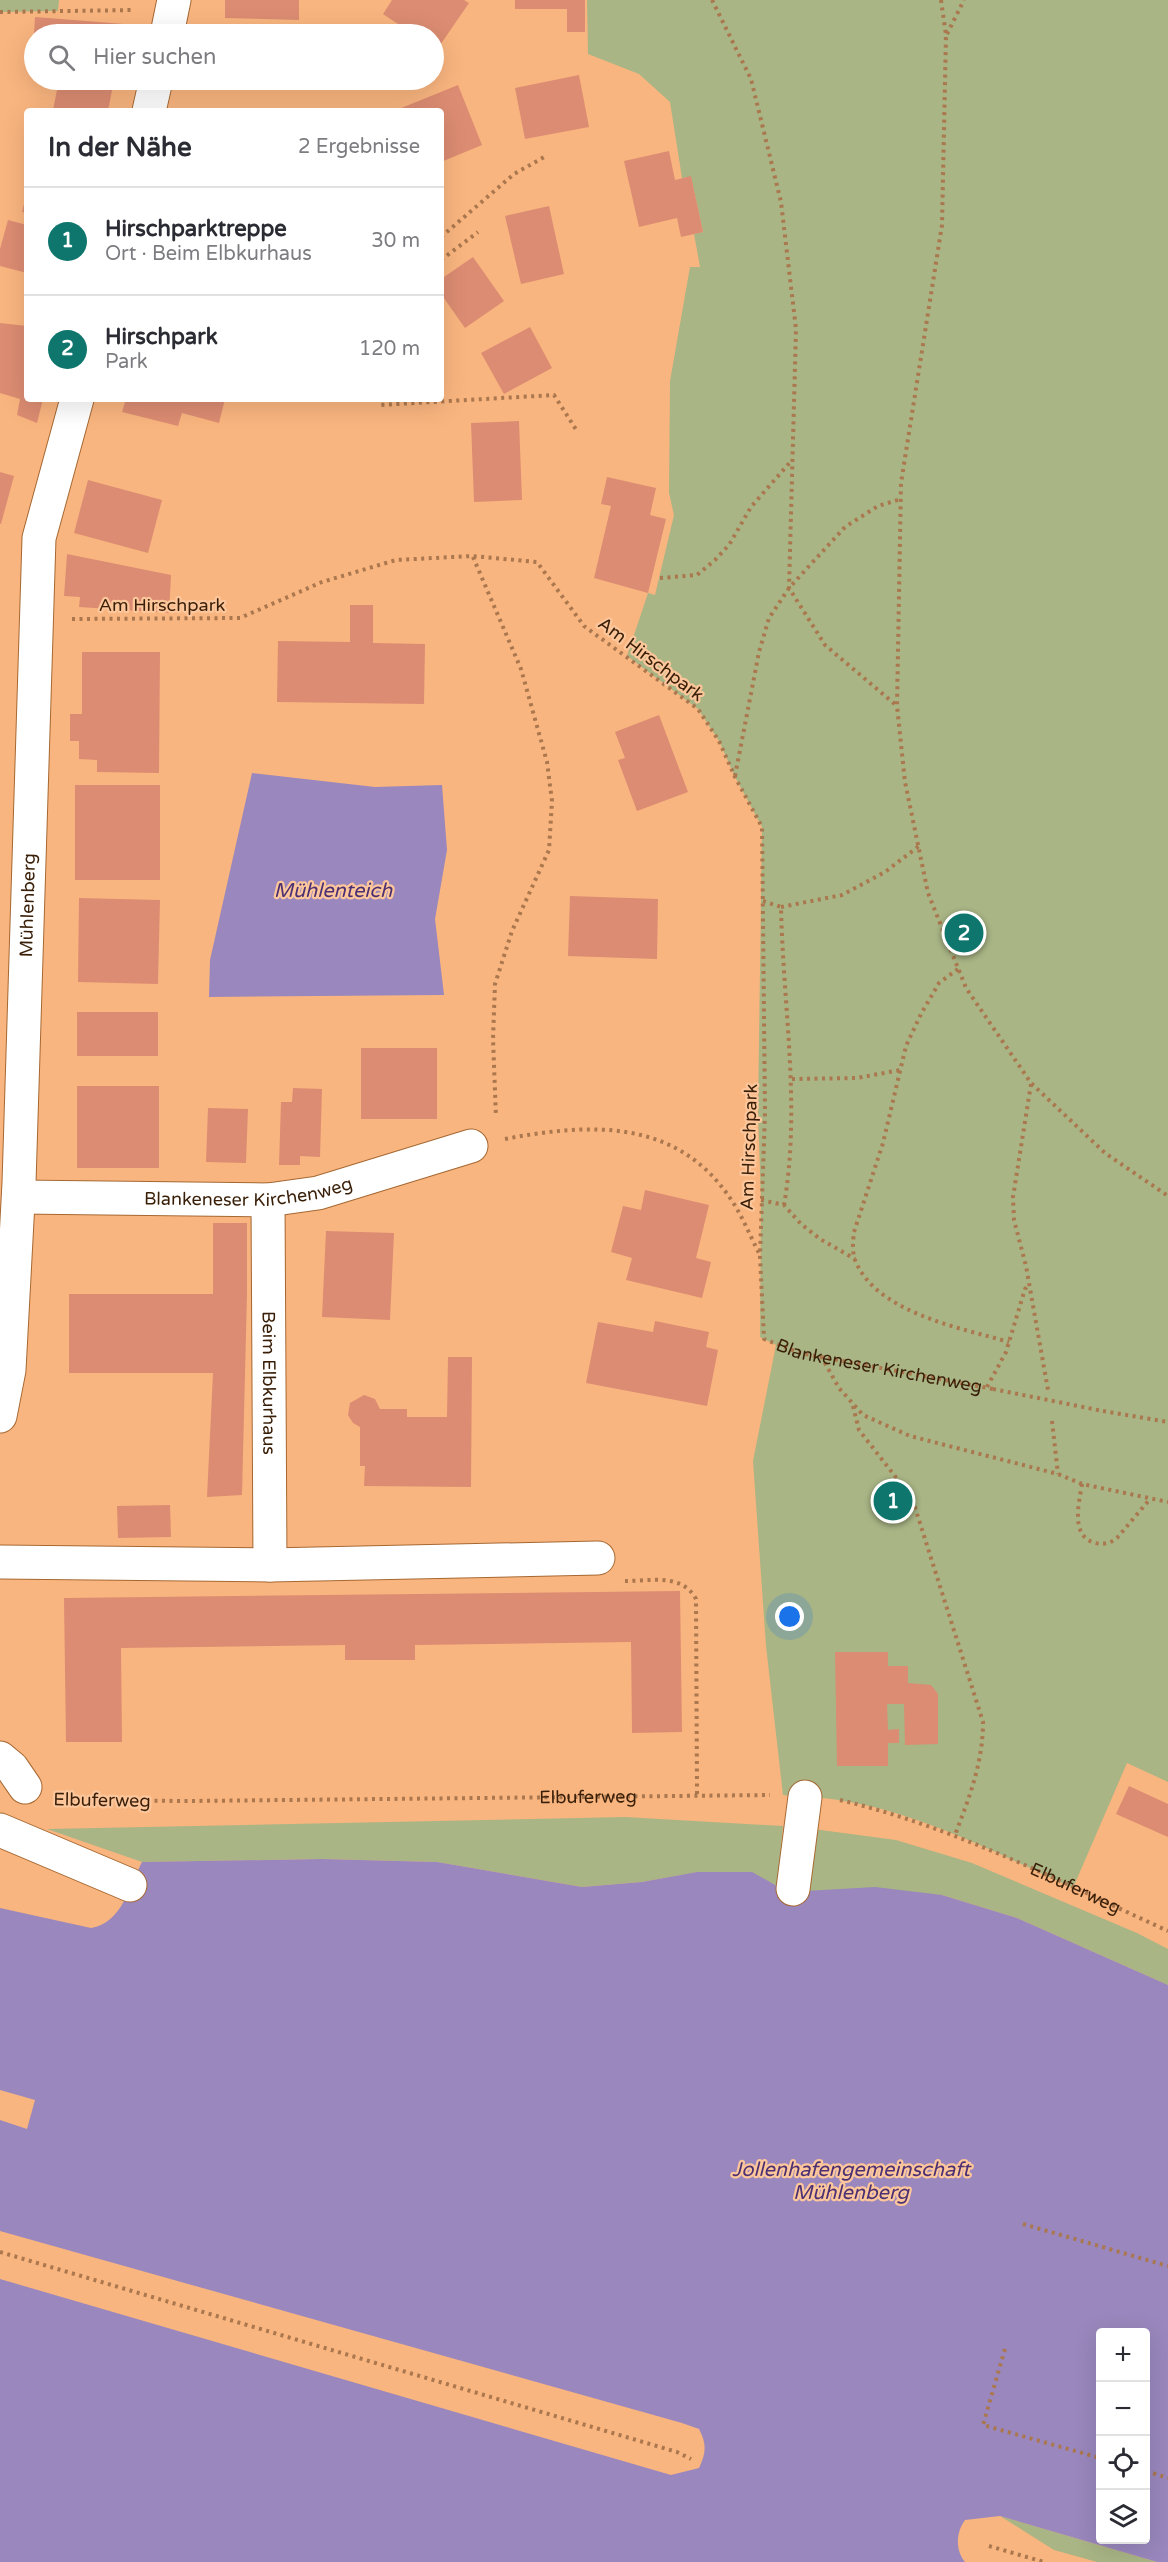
<!DOCTYPE html>
<html lang="de">
<head>
<meta charset="utf-8">
<style>
	body { margin:0; font-family:"Varela Round",sans-serif; background:#f2f2f3; color:#2b2b33 }
	.controls { position:absolute; right:18px; bottom:18px; display:grid; overflow:hidden; border-radius:6px; box-shadow:0 6px 24px #0002 }
	.controls button { width:54px; height:54px; display:grid; place-items:center; padding:0; border:0; border-bottom:2px solid #e1e1e2; background:#fff; color:#2b2b33; font:30px sans-serif }
	.you { position:absolute; left:790px; top:1617px; width:21px; height:21px; margin:-15px; border:4px solid #fff; border-radius:50%; background:#1a73e8; box-shadow:0 0 0 9px #1a73e833 }
	.badge { display:grid; place-items:center; width:39px; height:39px; border-radius:50%; background:#0f766e; color:#fff; font-size:20px; font-weight:700 }
	.pin { position:absolute; translate:-50% -50%; border:3px solid #fff; box-shadow:0 2px 6px #0006 }
	.list { margin:0; padding:0; list-style:none }
	h2 { display:flex; justify-content:space-between; align-items:center; height:78px; margin:0; padding:0 24px; font-size:26px }
	h2 small { font-size:20px; font-weight:400; color:#7c7c81 }
	.list li { display:grid; grid-template-columns:39px 1fr auto; gap:18px; align-items:center; box-sizing:border-box; height:108px; padding:0 24px; border-top:2px solid #e1e1e2 }
	.list b { display:block; font-size:22px; white-space:nowrap }
	.list p { margin:0; font-size:20px; white-space:nowrap; color:#7c7c81 }
	.list em { font-size:20px; font-style:normal; color:#7c7c81 }
	.icon { flex:none; width:33px; height:33px; fill:none; stroke:currentColor; stroke-width:2; stroke-linecap:round; stroke-linejoin:round }
	.map { position:relative; flex:none; width:1168px; height:2562px; overflow:hidden }
	.search { position:absolute; background:#fff; box-shadow:0 6px 24px #0002; left:24px; top:24px; width:420px; height:66px; display:flex; align-items:center; gap:15px; box-sizing:border-box; padding:0 21px; border-radius:33px; color:#7c7c81; font-size:22px }
	.panel { position:absolute; background:#fff; box-shadow:0 6px 24px #0002; left:24px; top:108px; width:420px; height:294px; border-radius:6px }
	.map>svg:first-child { display:block }
	.green { fill:#a9b585 }
	.water { fill:#9987bd; fill-rule:evenodd }
	.pier { fill:#f9b57f }
	.building { fill:#dc8c72 }
	.lines { fill:none; stroke-linecap:round; stroke-linejoin:round }
	.minor-casing { stroke:#a66832; stroke-width:35 }
	.path { stroke:#aa774e; stroke-width:4; stroke-dasharray:3 4.5; stroke-linecap:butt }
	.minor { stroke:#fff; stroke-width:33 }
	.path-bridge { stroke:#aa774e; stroke-width:4; stroke-dasharray:3 4.5; stroke-linecap:butt }
	.labels { text-anchor:middle; stroke-width:4.5; stroke-linejoin:round; paint-order:stroke }
	.street-label { font-size:18px; fill:#391f08; stroke:#fdc69b }
	.water-label { font-size:20px; font-style:italic; fill:#4b3073; stroke:#fdc69b }
</style>
</head>
<body>
<div class="map">
<svg width="1168" height="2562" viewBox="0 0 1168 2562">
	<rect width="100%" height="100%" fill="#f9b57f"/>
	<g class="green">
		<path d="M0,0H59L58,11L0,12Z"/>
		<path d="M587,0H1168V1782L1127,1763L1073,1888C998,1854 920,1812 838,1800C820,1797 801,1797 783,1795L766,1646L753,1461L776,1345L760,1337L761,1200L758,1112L762,827L735,777L719,741L698,709L627,656L648,593L655,595L674,515L669,493L670,381L690,267H700L694,234L703,232L691,177L682,178L670,102L639,74L588,54Z"/>
		<path d="M625,1817L783,1826L777,1886L752,1873L698,1872L642,1882L582,1887L437,1862L322,1859L142,1862L47,1829Z"/>
		<path d="M813,1829L896,1840L972,1863L1137,1933L1168,1949V1985L1017,1918L942,1895L805,1891Z"/>
		<path d="M1000,2516L1157,2562H1097L1054,2550Z"/>
	</g>
	<g class="water">
		<path d="M252,773L375,787L442,785L447,850L435,919L444,995L209,997L210,960Z"/>
		<path d="M322,1859L437,1862L582,1887L642,1882L697,1872H752L777,1886L805,1891L875,1887L942,1895L1017,1918L1168,1985V2562H1157L1000,2516L965,2520C956,2532 955,2550 965,2562H0V2279L671,2475L699,2468C706,2453 707,2444 699,2429L682,2423L0,2231V1908L91,1928C122,1923 129,1887 142,1862ZM1100,2332H1146V2540H1100Z"/>
	</g>
	<path class="pier" d="M0,2090L35,2100L27,2129L0,2120Z"/>
	<g class="building">
		<path d="M225,0H299V20L225,18Z"/>
		<path d="M392,0H464L469,3L436,51L434,49V34H413L383,14Z"/>
		<path d="M515,0H585V32H567V9H515Z"/>
		<path d="M35,17L124,24L122,34H34Z"/>
		<path d="M579,75L589,127L525,139L515,88Z"/>
		<path d="M59,80H114L108,111L53,110Z"/>
		<path d="M458,85L482,145L441,162V111H394Z"/>
		<path d="M669,151L675,180L691,176L703,232L681,237L677,218L639,227L624,161Z"/>
		<path d="M26,196H27V213L22,212Z"/>
		<path d="M549,206L564,274L521,284L505,216Z"/>
		<path d="M8,220L27,225V273L0,266V249Z"/>
		<path d="M473,257L504,301L465,328L441,294V279Z"/>
		<path d="M0,323L27,326V399H43L37,423L17,415L20,399L0,393Z"/>
		<path d="M530,327L552,368L504,394L481,353Z"/>
		<path d="M126,399H225L219,423L182,413L178,426L122,412Z"/>
		<path d="M519,421L522,500L474,502L471,423Z"/>
		<path d="M0,472L14,476L1,524H0Z"/>
		<path d="M607,477L656,488L650,515L666,519L648,593L594,578L611,506L601,504Z"/>
		<path d="M88,480L162,500L148,553L74,533Z"/>
		<path d="M67,554L171,575L169,613L79,607L80,597L64,596Z"/>
		<path d="M350,605H373V643L425,644L424,704L277,702L278,641L350,642Z"/>
		<path d="M82,652H160L159,773L97,772V760L79,759V741H70V714H82Z"/>
		<path d="M659,715L688,792L637,811L618,760L625,758L615,732Z"/>
		<rect x="75" y="785" width="85" height="95"/>
		<path d="M570,896L658,899L657,959L568,956Z"/>
		<path d="M79,898L160,900L158,984L78,982Z"/>
		<rect x="77" y="1012" width="81" height="44"/>
		<rect x="361" y="1048" width="76" height="71"/>
		<rect x="77" y="1086" width="82" height="82"/>
		<path d="M293,1088L322,1089L320,1157L300,1156V1165H279L281,1102H292Z"/>
		<path d="M208,1108L248,1109L246,1163L206,1162Z"/>
		<path d="M645,1190L709,1205L696,1258L711,1262L702,1298L626,1280L632,1258L611,1252L623,1206L641,1210Z"/>
		<path d="M213,1223H247V1294L242,1495L207,1497L213,1373H69V1294H213Z"/>
		<path d="M326,1231L394,1233L390,1320L322,1317Z"/>
		<path d="M655,1321L709,1332L706,1347L718,1350L707,1406L586,1383L598,1322L653,1332Z"/>
		<path d="M448,1357H472L471,1487L364,1486L365,1466H360V1427L353,1423L348,1415L350,1403L364,1395L375,1399L380,1409H407V1417H447Z"/>
		<path d="M170,1505L171,1537L118,1538L117,1506Z"/>
		<path d="M680,1591L682,1732L632,1733L631,1642L415,1645V1660H345V1645L121,1648L122,1742H66L64,1598Z"/>
		<path d="M835,1652H888V1666H908V1683L931,1685L938,1694V1744L905,1745L904,1704H887L888,1730L899,1729V1743H888V1766H837Z"/>
		<path d="M1129,1786L1168,1804V1837L1116,1814Z"/>
	</g>
	<g class="lines">
		<g class="minor-casing">
			<g id="minor">
				<path d="M167,34L174,0"/>
				<path d="M149,111L156,80"/>
				<path id="s4" d="M19,1197L268,1200L318,1193L471,1146"/>
				<path id="s5" d="M268,1200L270,1565"/>
				<path id="s6" d="M0,1416L9,1370L19,1183L39,538L77,399"/>
				<path d="M0,1562L270,1565L598,1558"/>
				<path d="M0,1758L12,1768L25,1787"/>
				<path d="M0,1830L130,1885"/>
				<path d="M793,1889L805,1797"/>
			</g>
		</g>
		<g class="path">
			<path d="M712,0L751,79L781,202L796,329L789,588L825,645L897,706"/>
			<path d="M941,0L946,35L942,225L901,483L897,706L905,782L928,893L966,988L1031,1083L1105,1153L1168,1196"/>
			<path d="M0,12L134,10"/>
			<path d="M947,34L964,0"/>
			<path d="M441,237L514,174L546,156"/>
			<path d="M441,260L478,232"/>
			<path d="M381,399L380,405L554,395L577,431"/>
			<path d="M473,557L521,669L547,762L552,801L549,850L512,931L495,984L493,1039L496,1117"/>
			<path d="M660,578L697,575L715,560L729,545L751,507L792,460"/>
			<path id="s1" d="M72,619L240,618L322,582L396,560L472,556L537,562L584,626L698,709L719,741L735,777L762,827L765,1113L760,1256L764,1339L800,1353L993,1389"/>
			<path d="M735,776L759,652L769,618L789,588L845,527L878,506L901,499"/>
			<path d="M763,901L781,907C783,1005 801,1108 784,1205"/>
			<path d="M781,907L842,895L885,872L919,846"/>
			<path d="M958,969L939,983L921,1014L906,1046L883,1143L854,1232C853,1241 852,1251 855,1260C876,1313 961,1328 1009,1342"/>
			<path d="M792,1079L857,1078L900,1070"/>
			<path d="M1031,1084L1013,1197L1014,1220L1026,1266L1048,1390"/>
			<path d="M505,1139C589,1123 676,1118 730,1198C742,1215 750,1236 760,1255"/>
			<path d="M761,1200L784,1205L801,1224L820,1239L855,1259"/>
			<path d="M821,1356L839,1388L863,1415L910,1436L1058,1474L1082,1484L1168,1502"/>
			<path d="M987,1387L1006,1352L1025,1289L1029,1284"/>
			<path d="M853,1406L859,1430L912,1498L983,1722C983,1763 969,1798 955,1835"/>
			<path d="M1103,1411L1168,1422"/>
			<path d="M1052,1421L1058,1474"/>
			<path d="M1082,1484C1079,1503 1070,1536 1095,1543C1103,1545 1111,1543 1117,1538L1150,1499"/>
			<path d="M625,1581C651,1581 682,1573 696,1599L697,1795"/>
			<path id="s2" d="M57,1800L189,1801L770,1795"/>
			<path id="s3" d="M840,1800C955,1827 1061,1882 1168,1931"/>
			<path d="M1023,2224L1168,2266"/>
			<path d="M0,2252L677,2452L691,2459"/>
			<path d="M1005,2349L983,2425L1100,2458"/>
			<path d="M1146,2471L1168,2478"/>
			<path d="M989,2546L1044,2562"/>
		</g>
		<use href="#minor" class="minor"/>
		<path class="path-bridge" d="M993,1389L1103,1411"/>
	</g>
	<g class="labels">
		<g class="street-label">
			<text x="162" y="611">Am Hirschpark</text>
			<text transform="translate(651 659) rotate(37)" y="6">Am Hirschpark</text>
			<text dy="6" stroke="none"><textPath href="#s6" startOffset="512">Mühlenberg</textPath></text>
			<text transform="translate(749 1147) rotate(-88)" y="6">Am Hirschpark</text>
			<text dy="6" stroke="none"><textPath href="#s4" startOffset="230">Blankeneser Kirchenweg</textPath></text>
			<text dy="6" stroke="none"><textPath href="#s1" startOffset="1462">Blankeneser Kirchenweg</textPath></text>
			<text dy="6" stroke="none"><textPath href="#s5" startOffset="183">Beim Elbkurhaus</textPath></text>
			<text dy="6" stroke="none"><textPath href="#s2" startOffset="531">Elbuferweg</textPath></text>
			<text transform="translate(102 1800) rotate(1)" y="6">Elbuferweg</text>
			<text dy="6" stroke="none"><textPath href="#s3" startOffset="252">Elbuferweg</textPath></text>
		</g>
		<g class="water-label">
			<text x="333" y="897">Mühlenteich</text>
			<text x="851" y="2176">Jollenhafengemeinschaft<tspan x="851" dy="23">Mühlenberg</tspan></text>
		</g>
	</g>
</svg>
<div class="controls">
<button>+</button>
<button>−</button>
<button><svg class="icon" aria-label="locate" viewBox="0 0 24 24"><circle cx="12" cy="12" r="6"/><path d="M12 2v4M12 18v4M2 12h4M18 12h4"/></svg></button>
<button><svg class="icon" aria-label="layers" viewBox="0 0 24 24"><path d="M12 4l9 5-9 5-9-5zM3 14l9 5 9-5"/></svg></button>
</div>
<div class="you"></div>
<div class="pin badge" style="left:893px;top:1501px">1</div>
<div class="pin badge" style="left:964px;top:933px">2</div>
<div class="search"><svg class="icon" aria-label="search" viewBox="0 0 24 24"><circle cx="10" cy="10" r="6"/><path d="M15 15l6 6"/></svg>Hier suchen</div>
<section class="panel">
<h2>In der Nähe<small>2 Ergebnisse</small></h2>
<ul class="list">
<li><span class="badge">1</span><div><b>Hirschparktreppe</b><p>Ort · Beim Elbkurhaus</p></div><em>30 m</em></li>
<li><span class="badge">2</span><div><b>Hirschpark</b><p>Park</p></div><em>120 m</em></li>
</ul>
</section>
</div>
</body>
</html>
